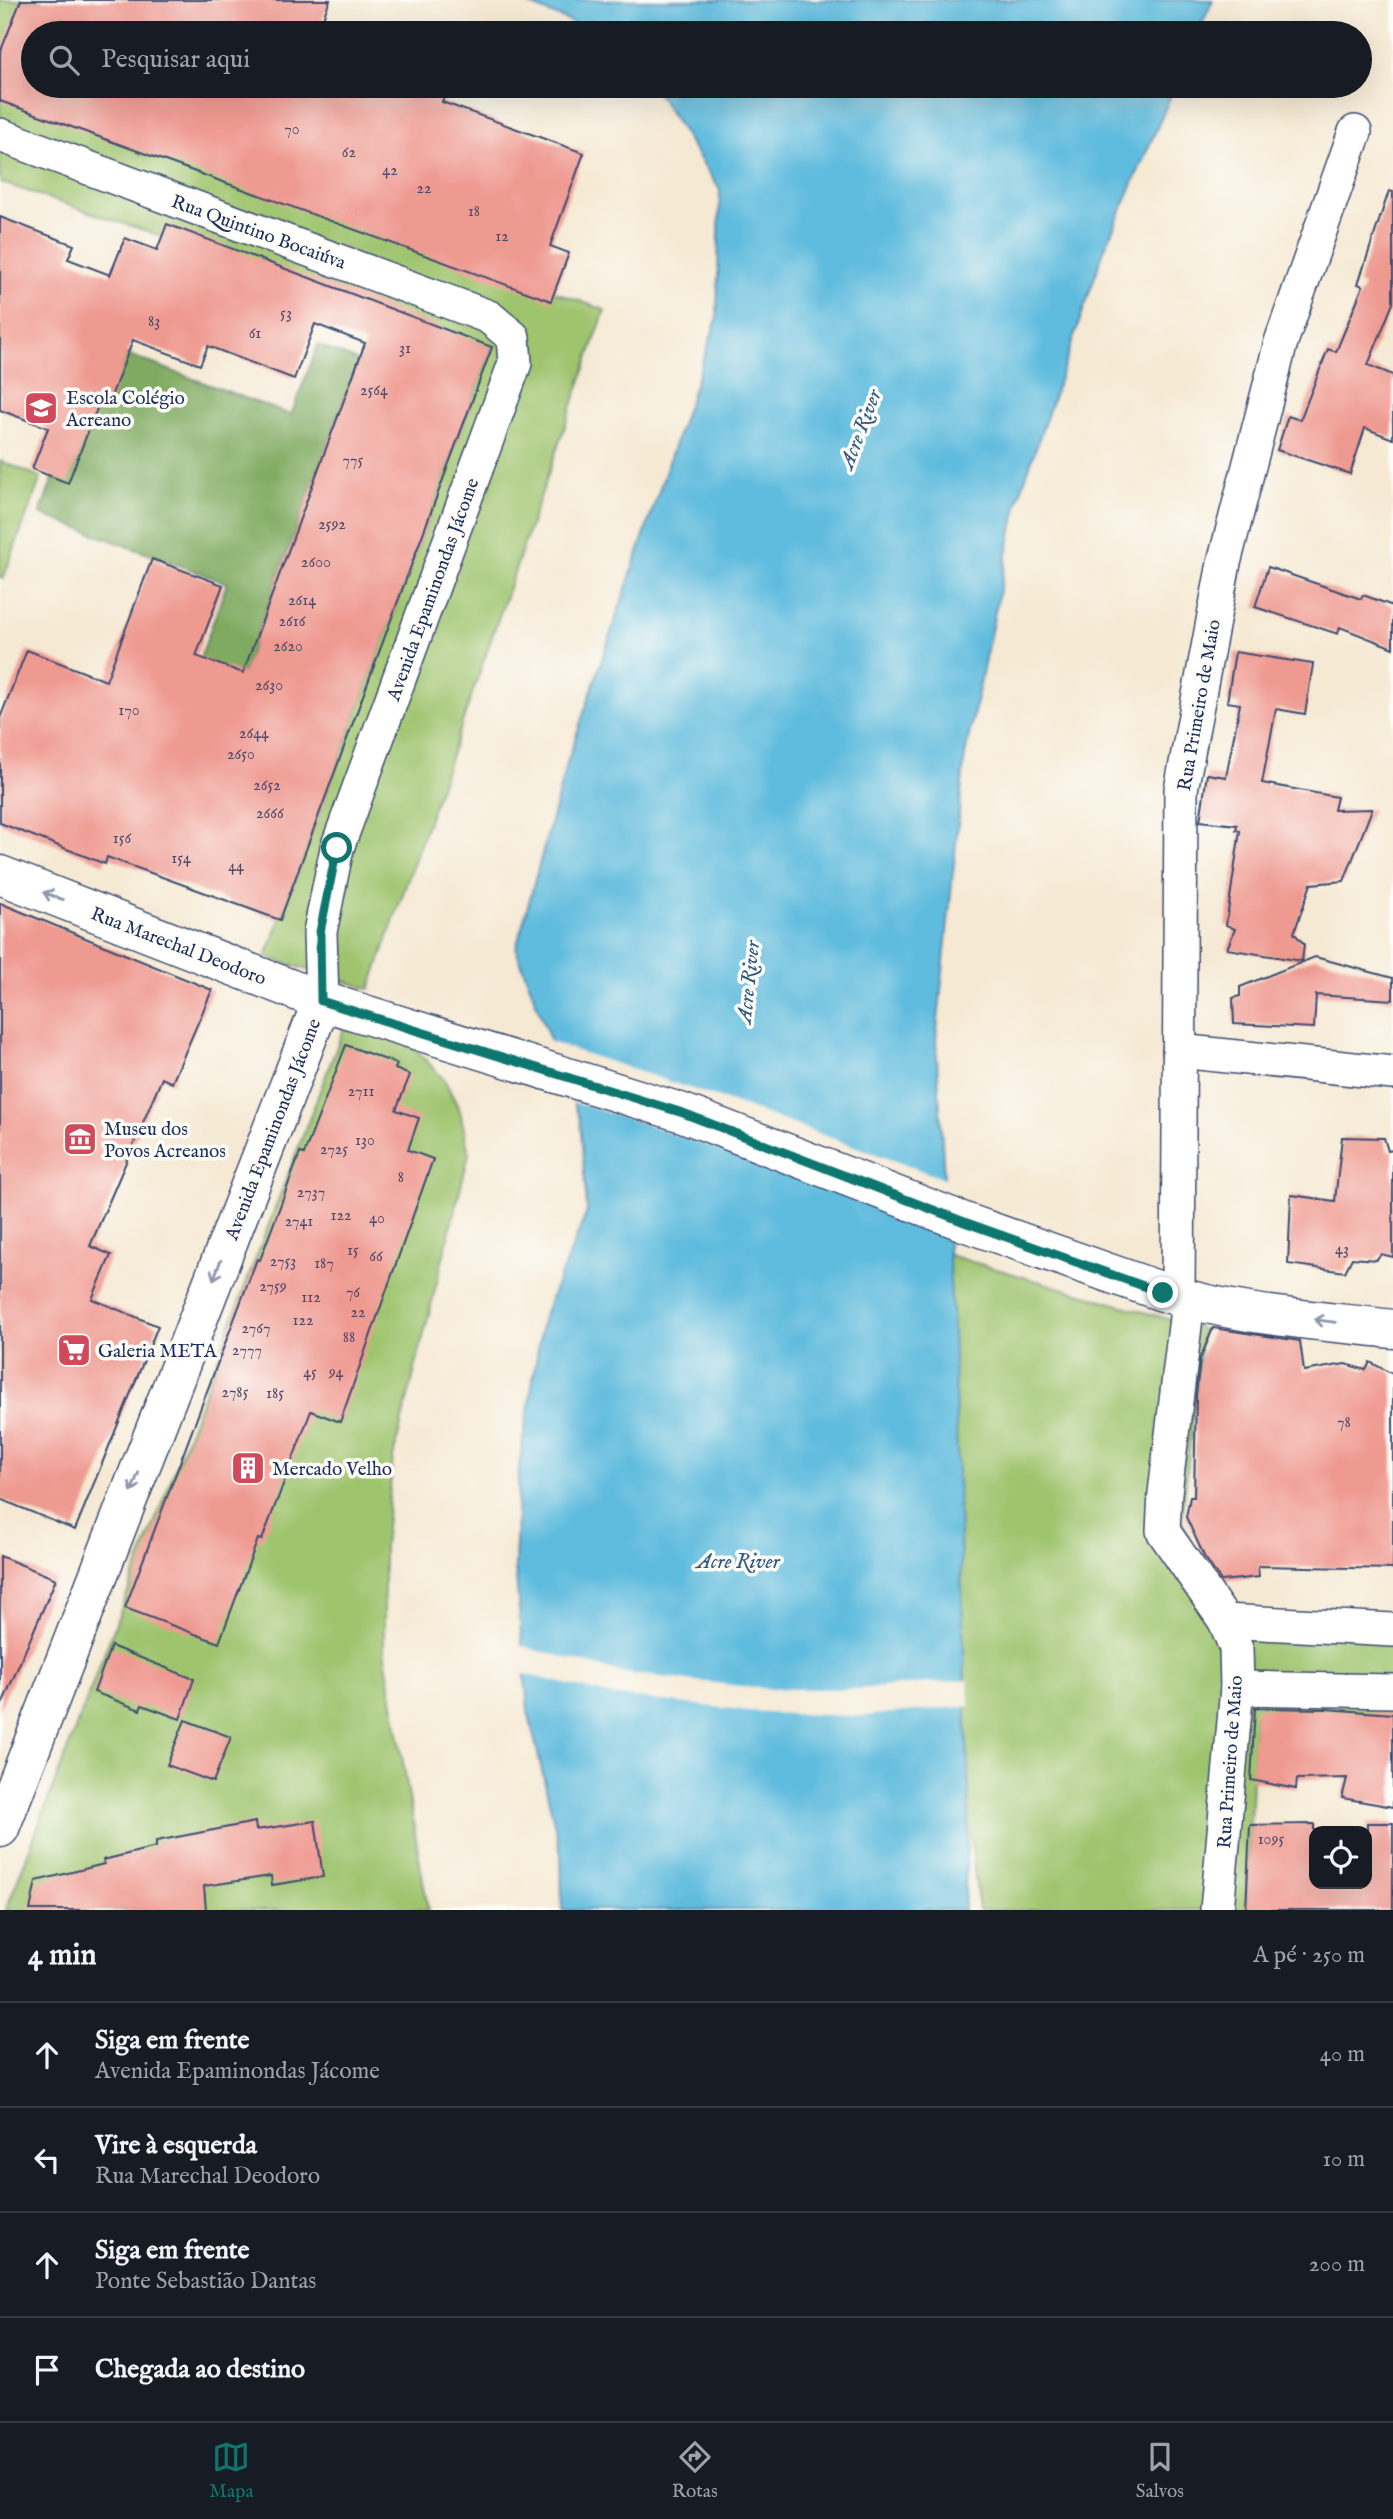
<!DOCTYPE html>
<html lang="pt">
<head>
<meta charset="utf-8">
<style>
	body { margin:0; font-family:"IM FELL English",serif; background:#20242c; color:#f1f3f6 }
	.controls { position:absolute; right:21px; bottom:21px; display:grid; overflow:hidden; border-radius:14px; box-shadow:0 7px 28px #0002 }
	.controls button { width:63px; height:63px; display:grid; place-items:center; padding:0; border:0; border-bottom:2px solid #363941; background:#171b24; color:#f1f3f6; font:35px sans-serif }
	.stop { position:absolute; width:21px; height:21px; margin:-16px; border:5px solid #0f766e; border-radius:50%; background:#fff }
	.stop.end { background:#0f766e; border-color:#fff; box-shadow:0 2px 7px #0008 }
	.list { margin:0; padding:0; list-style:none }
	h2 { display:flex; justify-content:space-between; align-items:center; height:91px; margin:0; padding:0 28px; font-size:30px }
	h2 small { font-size:23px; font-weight:400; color:#9ea1a6 }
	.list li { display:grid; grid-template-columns:46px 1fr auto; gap:21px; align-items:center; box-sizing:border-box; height:105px; padding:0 28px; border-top:2px solid #363941 }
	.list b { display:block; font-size:26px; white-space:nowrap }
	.list p { margin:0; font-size:23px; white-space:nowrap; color:#9ea1a6 }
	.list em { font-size:23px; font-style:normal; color:#9ea1a6 }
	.icon { flex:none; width:38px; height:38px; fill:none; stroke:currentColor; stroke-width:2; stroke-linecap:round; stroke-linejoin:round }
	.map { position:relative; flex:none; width:1393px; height:1910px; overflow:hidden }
	.search { position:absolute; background:#171b24; box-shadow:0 7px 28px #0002; left:21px; right:21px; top:21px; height:77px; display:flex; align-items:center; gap:18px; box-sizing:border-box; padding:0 24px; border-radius:38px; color:#9ea1a6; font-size:26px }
	.sheet { height:511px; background:#171b24 }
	nav { display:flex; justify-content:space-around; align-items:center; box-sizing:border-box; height:98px; border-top:2px solid #363941; background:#171b24; font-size:19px; color:#9ea1a6 }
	nav a { display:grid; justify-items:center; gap:4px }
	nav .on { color:#0f766e }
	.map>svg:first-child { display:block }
	.green { fill:#9fc46e; stroke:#5d7a66; stroke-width:2 }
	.forest { fill:#7faa61; stroke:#4d6c60; stroke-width:2 }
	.water { fill:#60bcde; stroke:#3e769e; stroke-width:2 }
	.pier { fill:#f5e9d3 }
	.building { fill:#ef9a91 }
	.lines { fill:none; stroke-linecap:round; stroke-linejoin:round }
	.minor-casing { stroke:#3c4b70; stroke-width:36 }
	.major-casing { stroke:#3c4b70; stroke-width:41 }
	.minor { stroke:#fff; stroke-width:33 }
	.major { stroke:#fff; stroke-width:38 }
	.oneway { stroke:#8d97ae }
	.route { stroke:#0f766e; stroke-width:9 }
	.labels { text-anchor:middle; stroke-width:7; stroke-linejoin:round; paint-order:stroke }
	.number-label { font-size:16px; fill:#504a6b }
	.street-label { font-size:19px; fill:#1b2f5e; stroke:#fdfcf7 }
	.poi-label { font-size:19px; fill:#1b2f5e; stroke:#fdfcf7; text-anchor:start }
	.water-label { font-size:21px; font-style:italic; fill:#305984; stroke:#fdfcf7 }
</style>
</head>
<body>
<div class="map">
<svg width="1393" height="1910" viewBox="0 0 1393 1910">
	<rect width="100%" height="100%" fill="#fdfcf7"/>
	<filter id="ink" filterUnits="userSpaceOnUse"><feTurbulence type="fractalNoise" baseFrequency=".0143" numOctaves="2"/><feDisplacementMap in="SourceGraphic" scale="14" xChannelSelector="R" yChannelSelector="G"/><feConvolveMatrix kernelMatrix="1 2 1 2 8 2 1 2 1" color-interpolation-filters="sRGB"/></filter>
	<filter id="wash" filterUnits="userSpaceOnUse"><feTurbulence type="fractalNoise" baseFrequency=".00686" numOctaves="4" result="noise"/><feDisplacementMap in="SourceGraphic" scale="28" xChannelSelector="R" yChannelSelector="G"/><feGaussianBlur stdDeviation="1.57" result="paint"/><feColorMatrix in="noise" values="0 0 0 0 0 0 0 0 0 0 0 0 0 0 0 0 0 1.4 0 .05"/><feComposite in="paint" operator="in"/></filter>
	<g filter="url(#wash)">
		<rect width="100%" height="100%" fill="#f5e9d3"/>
		<g class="green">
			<path d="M0,0H41L3,93L605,310L370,989L266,957L492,347L0,182Z"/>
			<path d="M0,461L41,477L3,579L0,577Z"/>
			<path d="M346,1023L413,1046L445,1081L460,1111L469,1154L393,1457L384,1546V1650L428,1910H6Z"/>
			<path d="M945,1254L1202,1329L1182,1520L1221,1613L1393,1622V1716L1255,1715L1246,1910H979L958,1732Z"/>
		</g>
		<path class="forest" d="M102,345L291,415L318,345L358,361L243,673L199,661L227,583L40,514Z"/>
		<g class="water">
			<path d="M518,0H1213L1198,33H586L571,22Z"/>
			<path d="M653,86H1175L1104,250L1019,497L965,755L936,1040L953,1332L969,1802L964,1910H562L561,1853L528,1711L515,1566L519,1467L543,1317L587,1212L580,1120L516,949L567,763L717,319L720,190Z"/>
		</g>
		<g class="pier">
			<path d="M547,1041L740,1105L947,1180L951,1236L813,1182L646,1124L569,1101Z"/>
			<path d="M518,1645L622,1673L768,1689H858L968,1680L969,1706L860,1716L768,1713L610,1695L521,1673Z"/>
		</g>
		<g id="blocks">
			<g class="building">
				<path d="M21,0H330L317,33H33V86H448L442,102L584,153L550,246L569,253L551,301L0,101V53Z"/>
				<path d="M1389,191L1393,192V303L1368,365L1393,375V439L1365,428L1350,474L1277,450L1288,416L1300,420L1328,349L1336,352L1363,286L1358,284Z"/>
				<path d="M0,217L74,245L68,259L110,275L125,238L157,250L167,224L492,347L280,920L107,857L105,864L0,823V718L27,650L106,681L152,559L223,585L196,656L243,673L365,343L315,324L294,379L208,346L200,365L133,340L108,404L100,401L68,483L32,469L48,428L0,410Z"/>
				<path d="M1268,567L1361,599L1363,595L1393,606V648L1340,627L1338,634L1255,607Z"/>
				<path d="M1235,652L1313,664L1305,714L1276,709L1262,783L1337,797L1334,810L1372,809L1344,881L1311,884L1294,933L1304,944L1302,961L1227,949L1235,929L1226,925L1240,831L1236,830L1237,825L1200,821L1207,774L1226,777L1240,704L1227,702Z"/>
				<path d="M0,903L212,990L172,1083L162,1078L90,1246L111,1255L92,1299L158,1326L75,1530L0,1499Z"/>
				<path d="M1315,957L1393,978V1000L1316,995L1314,1028L1234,1024L1233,998L1240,996V987Z"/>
				<path d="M346,1045L397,1064L395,1069L410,1075L396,1110L419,1118L408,1150L433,1159L340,1422L311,1411L262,1540L258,1539L219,1643L125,1608L257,1259L260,1260L300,1153L304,1154Z"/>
				<path d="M1342,1137L1384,1138L1388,1151L1393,1150V1257L1381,1254L1376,1260L1352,1258L1345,1272L1288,1264L1291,1195L1335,1201Z"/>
				<path d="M1213,1328L1300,1341L1304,1371L1345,1364L1366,1370L1370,1362L1393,1374V1569L1258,1566L1259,1577L1221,1581L1204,1556L1186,1517L1190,1497H1194L1196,1395L1200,1359Z"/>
				<path d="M0,1556L56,1579L0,1709Z"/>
				<path d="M111,1646L194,1679L180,1719L142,1705L140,1710L94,1692Z"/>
				<path d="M1255,1708L1326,1709L1393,1714V1807L1342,1798L1347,1778L1297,1779L1296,1789L1251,1780Z"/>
				<path d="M185,1720L231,1737L213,1782L167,1765Z"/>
				<path d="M315,1821L323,1877L272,1885L271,1876L204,1886L206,1910H30L36,1881L104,1864L103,1860L156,1847V1841L255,1822L256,1830Z"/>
				<path d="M1367,1823H1393V1910H1246L1250,1825L1314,1824V1884H1367Z"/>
			</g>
		</g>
	</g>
	<g filter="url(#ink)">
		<use href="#blocks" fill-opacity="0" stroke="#3c4b70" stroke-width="2"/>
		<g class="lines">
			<g class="minor-casing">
				<g id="minor">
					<path d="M0,135L489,317L513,337L515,363L337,848L320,932L322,1001"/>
					<path d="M1179,1051L1393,1073"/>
					<path d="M1178,1297L1181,790L1224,563L1281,342L1355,132"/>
					<path d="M1188,1301L1165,1493L1163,1531L1225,1621L1236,1648L1237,1688L1217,1910"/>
					<path d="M1225,1621L1393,1630"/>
					<path d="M1237,1688L1393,1691"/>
				</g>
			</g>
			<g class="major-casing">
				<g id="major">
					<path d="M0,875L322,1001L683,1113L967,1223L1163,1292C1236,1316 1317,1320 1393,1329"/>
					<path d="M0,1828L322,1001"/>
				</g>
			</g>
			<use href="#minor" class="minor"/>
			<use href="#major" class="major"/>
		</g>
		<defs><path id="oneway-shaft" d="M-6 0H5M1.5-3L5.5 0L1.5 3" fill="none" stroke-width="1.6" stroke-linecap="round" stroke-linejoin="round" transform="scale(1.75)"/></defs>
		<g class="oneway">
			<use href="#oneway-shaft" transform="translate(53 896) rotate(-159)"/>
			<use href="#oneway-shaft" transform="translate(217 1270) rotate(111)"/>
			<use href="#oneway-shaft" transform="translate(1325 1321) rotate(-173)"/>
			<use href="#oneway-shaft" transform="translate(135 1482) rotate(111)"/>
		</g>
	</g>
	<g class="lines" filter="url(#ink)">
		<path class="route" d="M337,848L320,932L321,1001L683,1113L967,1223L1163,1293"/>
	</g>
	<defs>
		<g id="school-square" transform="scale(1.75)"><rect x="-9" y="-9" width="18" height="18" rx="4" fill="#d1495b" stroke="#fdfcf7"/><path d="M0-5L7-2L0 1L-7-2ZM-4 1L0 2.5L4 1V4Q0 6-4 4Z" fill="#fff"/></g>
		<g id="museum-square" transform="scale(1.75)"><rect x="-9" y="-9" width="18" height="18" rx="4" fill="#d1495b" stroke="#fdfcf7"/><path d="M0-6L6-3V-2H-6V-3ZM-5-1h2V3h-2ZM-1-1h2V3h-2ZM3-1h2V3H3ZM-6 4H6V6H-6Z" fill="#fff"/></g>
		<g id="supermarket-square" transform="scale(1.75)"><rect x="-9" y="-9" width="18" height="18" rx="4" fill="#d1495b" stroke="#fdfcf7"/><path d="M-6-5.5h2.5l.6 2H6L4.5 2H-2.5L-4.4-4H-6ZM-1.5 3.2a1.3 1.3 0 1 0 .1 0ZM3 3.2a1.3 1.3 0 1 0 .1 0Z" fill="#fff"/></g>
		<g id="building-square" transform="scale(1.75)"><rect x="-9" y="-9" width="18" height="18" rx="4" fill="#d1495b" stroke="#fdfcf7"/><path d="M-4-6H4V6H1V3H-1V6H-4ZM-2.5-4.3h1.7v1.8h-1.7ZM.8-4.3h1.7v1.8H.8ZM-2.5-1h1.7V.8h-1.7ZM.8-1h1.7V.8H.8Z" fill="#fff"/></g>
	</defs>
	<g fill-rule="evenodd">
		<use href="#school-square" x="41" y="408"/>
		<use href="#museum-square" x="80" y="1139"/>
		<use href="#supermarket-square" x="74" y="1350"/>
		<use href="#building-square" x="248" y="1468"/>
	</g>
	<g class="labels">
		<g class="number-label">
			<text x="292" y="134">70</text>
			<text x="349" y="157">62</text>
			<text x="390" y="175">42</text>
			<text x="424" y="193">22</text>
			<text x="474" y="216">18</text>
			<text x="502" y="241">12</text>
			<text x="286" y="318">53</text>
			<text x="154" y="326">83</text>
			<text x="255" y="338">61</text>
			<text x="405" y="353">31</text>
			<text x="374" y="395">2564</text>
			<text x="353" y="465">775</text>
			<text x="332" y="529">2592</text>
			<text x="316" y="567">2600</text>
			<text x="302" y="605">2614</text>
			<text x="292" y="626">2616</text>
			<text x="288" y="651">2620</text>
			<text x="269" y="690">2630</text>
			<text x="129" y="715">170</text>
			<text x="254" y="738">2644</text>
			<text x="241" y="759">2650</text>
			<text x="267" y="790">2652</text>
			<text x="270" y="818">2666</text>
			<text x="122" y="843">156</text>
			<text x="181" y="863">154</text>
			<text x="236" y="871">44</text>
			<text x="361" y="1096">2711</text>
			<text x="365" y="1145">130</text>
			<text x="334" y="1154">2725</text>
			<text x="401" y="1182">8</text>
			<text x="311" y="1197">2737</text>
			<text x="341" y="1220">122</text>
			<text x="377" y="1223">40</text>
			<text x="299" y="1226">2741</text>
			<text x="1342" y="1254">43</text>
			<text x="353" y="1255">15</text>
			<text x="376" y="1261">66</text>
			<text x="283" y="1266">2753</text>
			<text x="324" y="1268">187</text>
			<text x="273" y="1291">2759</text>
			<text x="353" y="1297">76</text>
			<text x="311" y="1302">112</text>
			<text x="358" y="1317">22</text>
			<text x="303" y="1325">122</text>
			<text x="256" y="1333">2767</text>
			<text x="349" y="1342">88</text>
			<text x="247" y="1355">2777</text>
			<text x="310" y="1377">45</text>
			<text x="336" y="1377">94</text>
			<text x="235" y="1397">2785</text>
			<text x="275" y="1398">185</text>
			<text x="1344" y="1427">78</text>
			<text x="1271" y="1844">1095</text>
		</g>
		<g class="street-label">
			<text transform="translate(259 231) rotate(20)" y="7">Rua Quintino Bocaiúva</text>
			<text transform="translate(432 589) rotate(-70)" y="7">Avenida Epaminondas Jácome</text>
			<text transform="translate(1198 705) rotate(-80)" y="7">Rua Primeiro de Maio</text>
			<text transform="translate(179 945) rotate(21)" y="7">Rua Marechal Deodoro</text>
			<text transform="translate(272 1129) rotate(-69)" y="7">Avenida Epaminondas Jácome</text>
			<text transform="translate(1229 1762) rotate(-86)" y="7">Rua Primeiro de Maio</text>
		</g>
		<g class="poi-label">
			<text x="66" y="404">Escola Colégio<tspan x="66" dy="22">Acreano</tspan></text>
			<text x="104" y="1135">Museu dos<tspan x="104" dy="22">Povos Acreanos</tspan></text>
			<text x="98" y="1357">Galeria META</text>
			<text x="272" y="1475">Mercado Velho</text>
		</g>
		<g class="water-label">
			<text transform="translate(860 429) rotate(-69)" y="7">Acre River</text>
			<text transform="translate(748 982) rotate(-84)" y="7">Acre River</text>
			<text x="738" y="1568">Acre River</text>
		</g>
	</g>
</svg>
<div class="controls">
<button><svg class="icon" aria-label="locate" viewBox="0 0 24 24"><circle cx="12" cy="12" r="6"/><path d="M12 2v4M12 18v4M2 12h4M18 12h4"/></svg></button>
</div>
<div class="stop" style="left:337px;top:848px"></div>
<div class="stop end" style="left:1163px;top:1293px"></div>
<div class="search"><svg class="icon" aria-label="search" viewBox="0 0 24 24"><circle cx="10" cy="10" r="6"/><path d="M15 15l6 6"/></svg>Pesquisar aqui</div>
</div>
<section class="sheet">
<h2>4 min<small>A pé · 250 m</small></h2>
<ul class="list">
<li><svg class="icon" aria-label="ahead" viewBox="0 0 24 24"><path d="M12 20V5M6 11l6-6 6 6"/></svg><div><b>Siga em frente</b><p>Avenida Epaminondas Jácome</p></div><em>40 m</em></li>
<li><svg class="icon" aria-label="left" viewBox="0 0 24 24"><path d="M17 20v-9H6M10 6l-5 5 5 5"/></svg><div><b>Vire à esquerda</b><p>Rua Marechal Deodoro</p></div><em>10 m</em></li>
<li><svg class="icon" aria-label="ahead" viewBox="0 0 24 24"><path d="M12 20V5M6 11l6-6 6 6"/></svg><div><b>Siga em frente</b><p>Ponte Sebastião Dantas</p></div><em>200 m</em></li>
<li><svg class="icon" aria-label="arrive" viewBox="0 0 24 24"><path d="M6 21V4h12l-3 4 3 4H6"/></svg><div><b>Chegada ao destino</b></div></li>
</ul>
</section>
<nav>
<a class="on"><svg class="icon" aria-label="map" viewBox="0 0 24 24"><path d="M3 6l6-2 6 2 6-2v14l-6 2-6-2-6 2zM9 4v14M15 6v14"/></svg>Mapa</a>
<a><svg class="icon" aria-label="directions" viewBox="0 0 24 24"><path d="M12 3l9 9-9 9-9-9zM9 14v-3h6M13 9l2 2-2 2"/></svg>Rotas</a>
<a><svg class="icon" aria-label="saved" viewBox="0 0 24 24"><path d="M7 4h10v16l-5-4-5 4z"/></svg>Salvos</a>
</nav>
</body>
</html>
